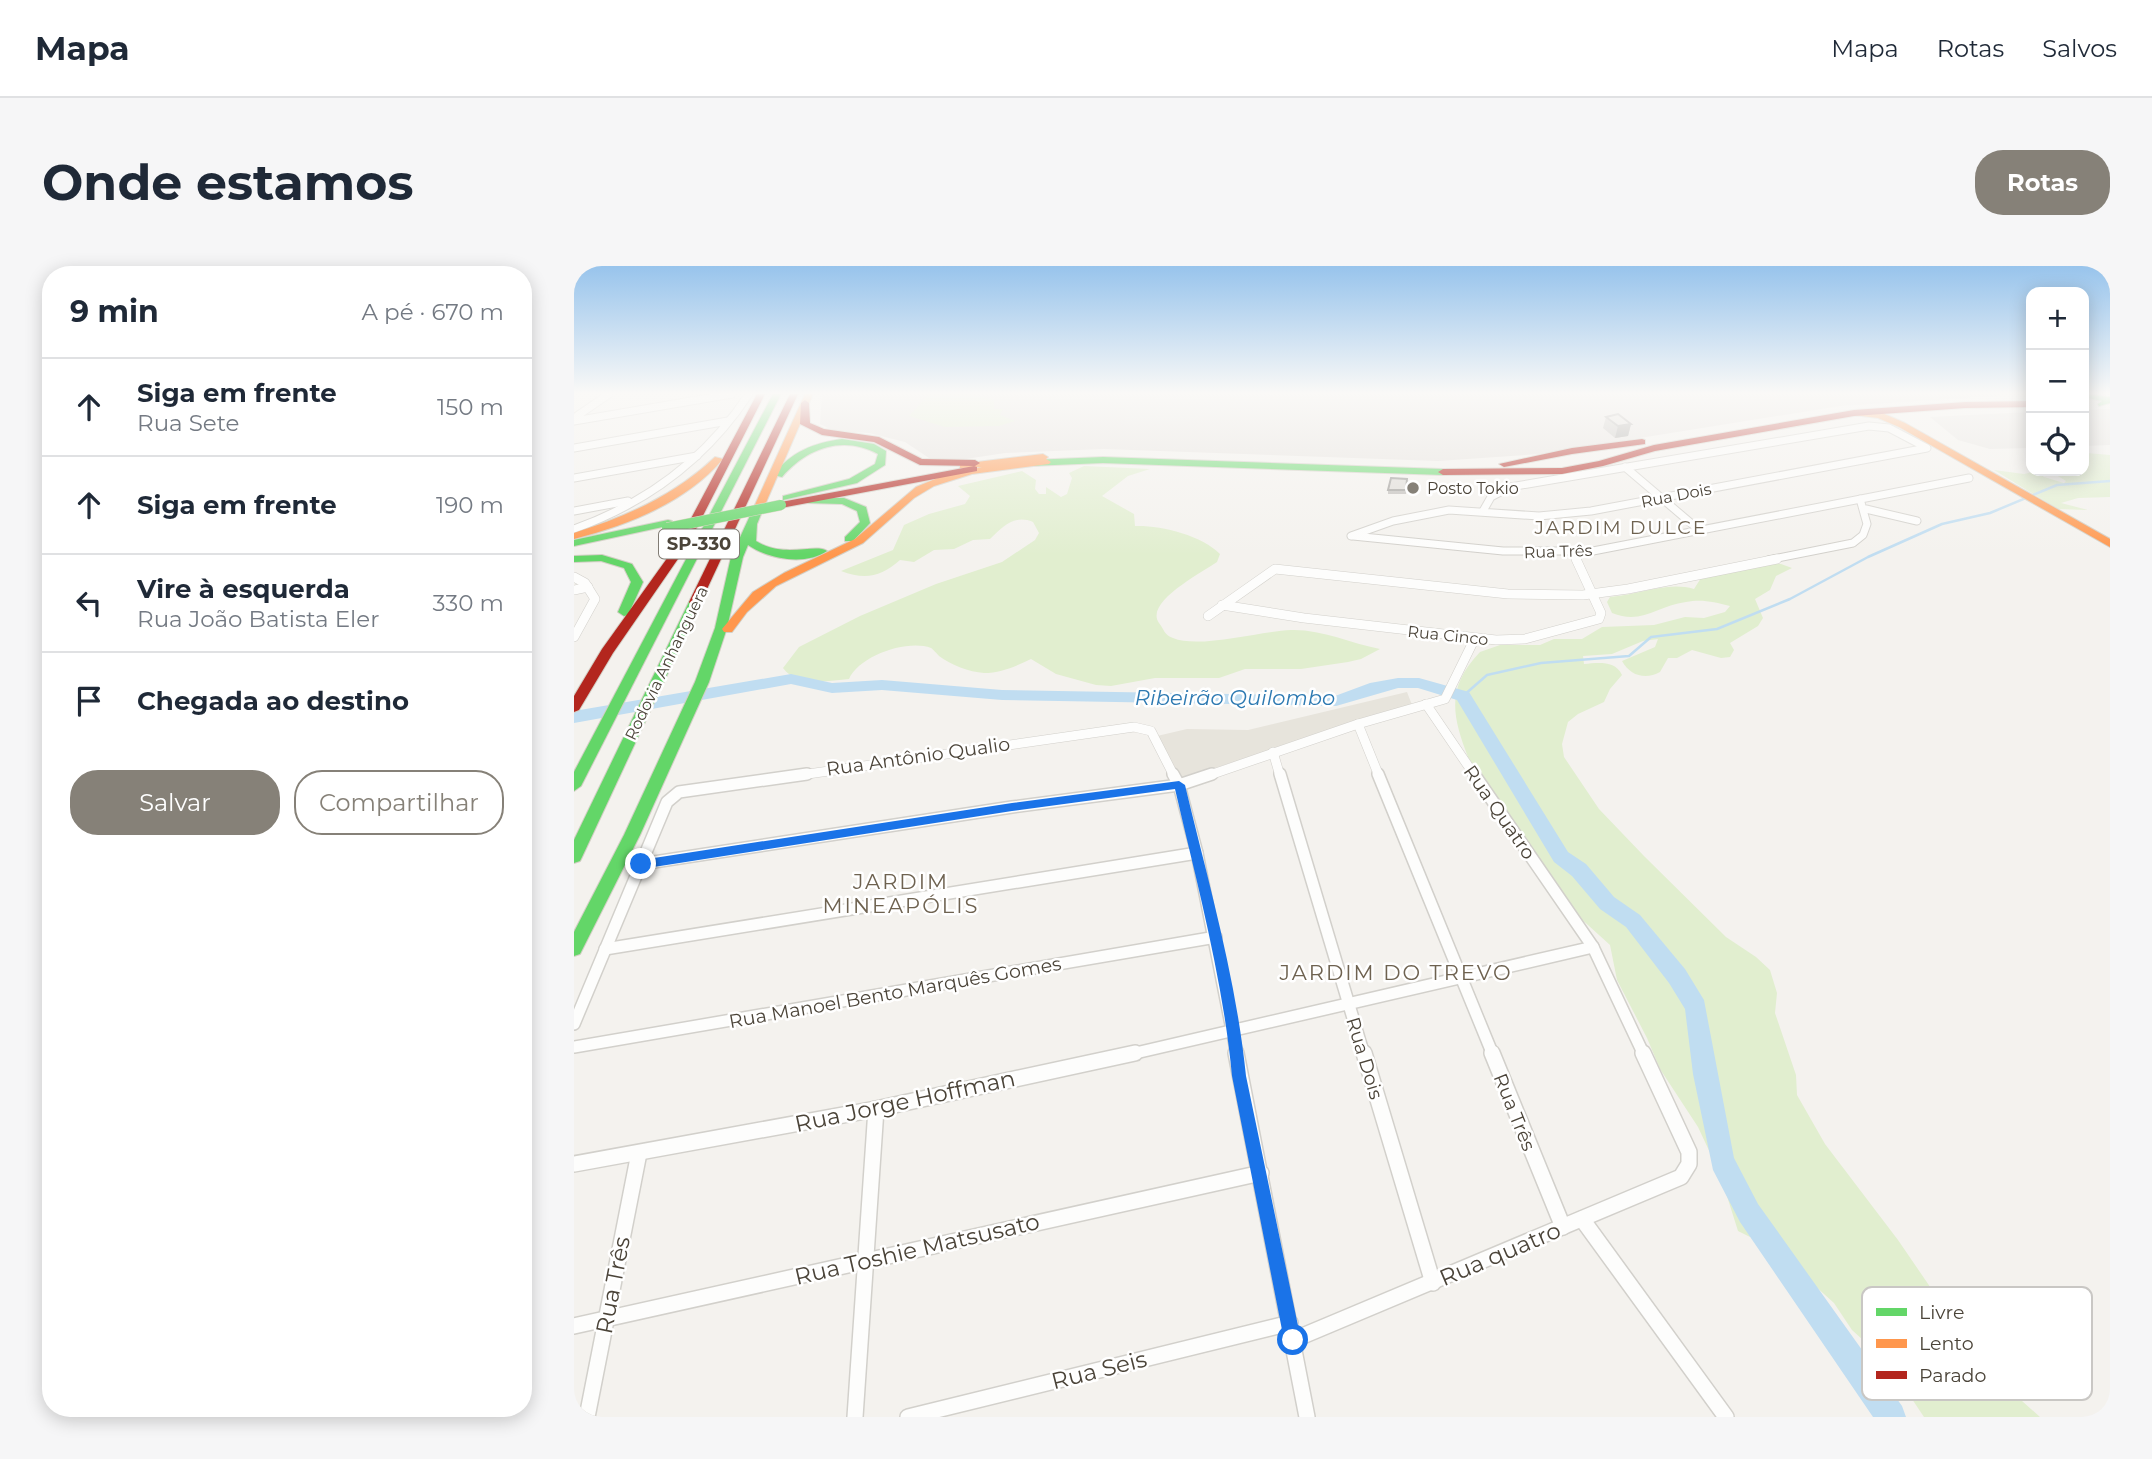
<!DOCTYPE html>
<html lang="pt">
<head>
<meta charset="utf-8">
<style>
	body { margin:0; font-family:Montserrat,sans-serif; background:#f6f6f7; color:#1f2937 }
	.controls { position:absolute; right:21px; top:21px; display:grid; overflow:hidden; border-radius:14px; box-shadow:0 4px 18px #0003 }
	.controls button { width:63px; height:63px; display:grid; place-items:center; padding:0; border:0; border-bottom:2px solid #e0e1e3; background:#fff; color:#1f2937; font:35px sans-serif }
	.stop { position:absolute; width:21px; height:21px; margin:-16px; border:5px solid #1a73e8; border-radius:50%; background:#fff }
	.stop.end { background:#1a73e8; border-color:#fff; box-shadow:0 2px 7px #0008 }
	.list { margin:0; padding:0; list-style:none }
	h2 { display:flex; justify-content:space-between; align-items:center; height:91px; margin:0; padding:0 28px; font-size:30px }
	h2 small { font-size:23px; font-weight:400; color:#747a83 }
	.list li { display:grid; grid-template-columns:46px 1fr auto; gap:21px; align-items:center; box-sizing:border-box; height:98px; padding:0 28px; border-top:2px solid #e0e1e3 }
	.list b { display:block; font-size:26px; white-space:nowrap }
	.list p { margin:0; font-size:23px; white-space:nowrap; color:#747a83 }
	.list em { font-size:23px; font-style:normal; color:#747a83 }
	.actions { display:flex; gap:14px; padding:21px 28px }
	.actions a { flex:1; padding:16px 0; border:2px solid #868178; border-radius:28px; text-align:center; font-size:24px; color:#868178 }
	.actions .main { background:#868178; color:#fff }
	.icon { flex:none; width:38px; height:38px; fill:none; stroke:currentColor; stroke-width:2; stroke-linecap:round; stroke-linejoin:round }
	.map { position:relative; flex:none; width:1536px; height:1151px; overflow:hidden; border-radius:28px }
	header { display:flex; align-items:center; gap:42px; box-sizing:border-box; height:98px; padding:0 35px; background:#fff; border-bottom:2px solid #e0e1e3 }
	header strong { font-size:33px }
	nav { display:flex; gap:38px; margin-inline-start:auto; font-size:24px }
	.intro { display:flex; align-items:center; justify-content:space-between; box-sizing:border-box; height:168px; padding:0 42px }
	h1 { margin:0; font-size:49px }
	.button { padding:18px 32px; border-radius:28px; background:#868178; color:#fff; font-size:24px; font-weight:700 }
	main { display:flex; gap:42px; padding:0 42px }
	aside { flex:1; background:#fff; border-radius:28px; box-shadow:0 4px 18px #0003 }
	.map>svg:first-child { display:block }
	.residential { fill:#e7e4dc }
	.industrial { fill:#e6e2de }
	.green { fill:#e1eecf }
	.parking { fill:#e6e3df }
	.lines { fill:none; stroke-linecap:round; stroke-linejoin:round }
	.stream { stroke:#c0ddf1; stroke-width:2.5 }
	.river { fill:#c0ddf1; fill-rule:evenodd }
	.street-far3-casing { stroke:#d2d0cb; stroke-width:9 }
	.street-far2-casing { stroke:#d2d0cb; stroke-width:10 }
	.street-far1-casing { stroke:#d2d0cb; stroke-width:14 }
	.street-casing { stroke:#d2d0cb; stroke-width:18 }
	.fast-casing { stroke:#d3cfc5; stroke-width:2 }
	.slow-casing { stroke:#d3cfc5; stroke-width:2 }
	.jam-casing { stroke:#d3cfc5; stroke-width:2 }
	.street-far3 { stroke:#fdfdfc; stroke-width:7 }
	.street-far2 { stroke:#fdfdfc; stroke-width:9 }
	.street-far1 { stroke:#fdfdfc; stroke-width:11 }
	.street { stroke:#fdfdfc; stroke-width:15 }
	.fast { fill:#63d668; fill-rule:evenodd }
	.slow { fill:#ff974d; fill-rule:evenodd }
	.jam { fill:#b3261e; fill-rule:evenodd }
	.fast-bridge-casing { stroke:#d6cebb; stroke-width:11; stroke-linecap:butt }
	.fast-bridge { stroke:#63d668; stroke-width:10 }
	.wall { fill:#bfbcb8 }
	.shaded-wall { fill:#9b9996 }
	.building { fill:#dedbd6; stroke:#9b9996; stroke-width:2 }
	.route { fill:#1a73e8 }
	.poi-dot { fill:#868178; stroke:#fff; stroke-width:2.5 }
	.labels { text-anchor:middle; stroke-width:5; stroke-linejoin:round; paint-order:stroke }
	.far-poi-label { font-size:16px; fill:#4b4439; stroke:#fff; text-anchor:start }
	.far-street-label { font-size:16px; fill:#4b4439; stroke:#fff }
	.shield { fill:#fff; stroke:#817c74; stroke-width:2 }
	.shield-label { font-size:18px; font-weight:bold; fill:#4b4439 }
	.far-quarter-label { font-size:19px; letter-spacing:2px; fill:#6e6250; stroke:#fff }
	.street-label { font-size:19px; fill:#4b4439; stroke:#fff }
	.water-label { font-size:21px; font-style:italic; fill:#2e7ab2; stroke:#fff }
	.neighbourhood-label { font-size:21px; letter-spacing:2px; fill:#6e6250; stroke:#fff }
	.near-street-label { font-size:23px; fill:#4b4439; stroke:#fff }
	.key { fill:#fff; stroke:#c9c7c4; stroke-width:2 }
	.key-label { font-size:19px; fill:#4b4439 }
</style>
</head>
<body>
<header>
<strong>Mapa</strong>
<nav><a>Mapa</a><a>Rotas</a><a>Salvos</a></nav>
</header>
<div class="intro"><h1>Onde estamos</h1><a class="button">Rotas</a></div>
<main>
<aside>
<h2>9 min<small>A pé · 670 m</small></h2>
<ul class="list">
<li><svg class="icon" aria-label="ahead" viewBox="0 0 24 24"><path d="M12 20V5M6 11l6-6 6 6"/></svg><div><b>Siga em frente</b><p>Rua Sete</p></div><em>150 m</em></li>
<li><svg class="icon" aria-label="ahead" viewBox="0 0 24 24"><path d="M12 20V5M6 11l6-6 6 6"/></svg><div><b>Siga em frente</b></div><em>190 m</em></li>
<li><svg class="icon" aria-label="left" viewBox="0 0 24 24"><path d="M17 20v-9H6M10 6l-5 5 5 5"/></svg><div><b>Vire à esquerda</b><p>Rua João Batista Eler</p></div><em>330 m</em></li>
<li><svg class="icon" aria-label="arrive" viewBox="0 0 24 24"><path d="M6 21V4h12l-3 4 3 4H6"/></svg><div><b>Chegada ao destino</b></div></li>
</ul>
<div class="actions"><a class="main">Salvar</a><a>Compartilhar</a></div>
</aside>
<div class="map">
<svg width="1536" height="1151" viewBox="0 0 1536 1151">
	<rect width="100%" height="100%" fill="#f4f2ee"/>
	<path class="residential" d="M833,426L838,439L600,515L583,470L613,463L674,464Z"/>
	<path class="industrial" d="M248,128H1452L1266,140L966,188L864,195L530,183L431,187L385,194H358L331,176L295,167L260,165L246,158Z"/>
	<g class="green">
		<path d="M355,128H399L420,134V143H429L426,149L441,155L425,160L371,161L335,150Z"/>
		<path d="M1513,187L1536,189V231L1504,232L1487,237L1514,244L1484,243L1420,204L1450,208L1463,205L1470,211L1490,217L1492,215L1484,210L1481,205H1510V190Z"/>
		<path d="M510,200L576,203L554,210L528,230L560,248L561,260C585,259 628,269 646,288L643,296C629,306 570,336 585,357C590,363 590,369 599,372C625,383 686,365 717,364C747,363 776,377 806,383L787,393L774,396L727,403H671L645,412H581L537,420L522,419L482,408L457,393C442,400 427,407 410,407C395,406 377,399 365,390C363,388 359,383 357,382C333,373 285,390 275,413C254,415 223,421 209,402L225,381L286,350L362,318L428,296L461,274L465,267L459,256C440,248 429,261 416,273L399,274L380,283L360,284L340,296L326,294C307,311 291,314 267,305L319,284L330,259L355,248L391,238L396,230L384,220L448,205L462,214L461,223L465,228H472V221L487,231L493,228L498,212L495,207Z"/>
		<path d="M1190,298H1207L1218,302L1202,310L1196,324L1181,333L1189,352L1184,360L1156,377L1160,384L1156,391L1147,392L1118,384L1103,392H1094L1086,406C1072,414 1056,410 1048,395L1081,381L1084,373L1069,375L1038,388L1009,390L1010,398C1024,397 1041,394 1048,409L1036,423L1030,436L1004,448L994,456L988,478L990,491L1025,543L1070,590L1152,671L1182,691L1196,704L1203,727L1201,747L1222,809L1223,829L1251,878L1324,974L1363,1031L1438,1126L1466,1151H1350L1314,1097L1278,1064L1260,1037L1210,992L1191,969L1176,971L1164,965L1146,908L1124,861L1086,803L1073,772L1043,714L1036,679L1004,650L894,491C878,450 872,421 906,386L926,379H966L980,373H1008L1028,361L1080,359L1111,351L1130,352L1151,346L1156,340C1140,336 1128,333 1112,336C1083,340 1068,359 1038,347L1033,336L1036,331C1064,329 1093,315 1120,323L1127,312Z"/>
	</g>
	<g class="parking">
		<path d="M479,128H540L562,140L594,128H628L654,142L608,158H550L552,139L536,130L486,146Z"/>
		<path d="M1536,143V179L1510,180V144Z"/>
		<path d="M1457,146V182L1416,183L1384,174L1356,151Z"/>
	</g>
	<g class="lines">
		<path class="stream" d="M889,430L913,409L967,397L1055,390L1077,371L1143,363L1216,333L1294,291L1368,258L1416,247L1483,219L1536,215"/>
		<path class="river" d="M217,408L258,417L308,414L428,424L761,430L796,417L824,412H845L895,426L994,586L1012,598L1040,631L1066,649L1111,703L1130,734L1160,892L1184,938L1328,1140L1332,1151H1299L1166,956L1139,904L1119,808L1111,743L1095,717L1052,661L1026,643L998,610L980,596L883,434L844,422H824L762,440L428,434L308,424L258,427L217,418L0,457V445Z"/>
		<g class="street-far3-casing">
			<g id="street-far3">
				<path d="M0,152L35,128"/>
				<path d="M0,155L158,128"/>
				<path d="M0,182L154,155"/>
				<path d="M1051,201L1125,264"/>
				<path d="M0,212L123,190"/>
				<path d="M1292,243L1343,255"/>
				<path d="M0,245L54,235"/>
				<path d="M0,263C73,237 132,193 175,128"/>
				<path d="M777,270L819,255L875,244L965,250L1017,245L1353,182L1315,162L1295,160L936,221L917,231L909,245"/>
				<path d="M779,270L929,285H1019L1395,212"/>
				<path d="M999,286L1003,294"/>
				<path d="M1194,294L1279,277L1289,269L1293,258L1286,233"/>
			</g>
		</g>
		<g class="street-far2-casing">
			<g id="street-far2">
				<path d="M0,311L11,317L21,333L0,371"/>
				<path d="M0,324L14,321"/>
				<path d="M648,339L730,352L922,374L951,373L1025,353L1027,347L1002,293"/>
				<path d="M634,350L701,303L934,328L1009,329L1054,323L1203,293"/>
				<path d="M852,438L901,510"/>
				<path d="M784,458L805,510"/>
				<path d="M699,486L706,510"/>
				<path d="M220,510L560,461L577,465L600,510"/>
				<path d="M633,510L784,458L871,433L901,372"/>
			</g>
		</g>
		<g class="street-far1-casing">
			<g id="street-far1">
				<path d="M599,508L605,519L623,587L663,789"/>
				<path d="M706,508L790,789"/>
				<path d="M804,508L919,789"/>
				<path d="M900,508L1019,681L1070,789"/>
				<path d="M67,598L438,541L605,519L638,508"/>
				<path d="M31,683L623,587"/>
				<path d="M0,758L93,536L105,526L233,508"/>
				<path d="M0,781L642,671"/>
				<path d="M553,789L1019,681"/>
			</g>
		</g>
		<g class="street-casing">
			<g id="street">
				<path d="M662,787L733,1151"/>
				<path d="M790,787L859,1017"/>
				<path d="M918,787L989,961"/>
				<path d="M0,898L302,843L561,787"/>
				<path d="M1008,953L1152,1151"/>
				<path d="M0,1060L687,907"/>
				<path d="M719,1074L1107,911L1115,898V886L1069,787"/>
				<path d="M13,1151L65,887"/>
				<path d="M281,1151L302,843"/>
				<path d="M334,1151L716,1057"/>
			</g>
		</g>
		<g class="fast-casing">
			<g id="fast">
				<path d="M199,128H207L7,520L0,525V506Z"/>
				<path d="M1510,128L1536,131V137L1525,140L1524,138L1528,135L1510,131Z"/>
				<path d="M268,173L300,178L312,185L311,199L283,217L209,234V230L275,213L301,198L304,188C269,169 233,182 208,211L199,209C217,186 239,177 268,173Z"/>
				<path d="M529,191L869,203L874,206L869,209L529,197L456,200L451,197L456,194Z"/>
				<path d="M236,232H270L292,241L296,257L279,275H271V271L286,256L283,245L268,238L232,237L231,235Z"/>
				<path d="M185,238L190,241L183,258L182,275C210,293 241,277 253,285C231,300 194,293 174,279L169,291L153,362L135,416L66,569L6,688L0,690V666L50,569L121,416L141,362L157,291L180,241Z"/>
				<path d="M94,254L98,255V259L0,280V274Z"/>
				<path d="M28,289L58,298L69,316L54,349L50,350L44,346L57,316L50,302L27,295L0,296V290Z"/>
				<path d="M121,332L127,336L8,591L6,595L0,597V574L115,336Z"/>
			</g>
		</g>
		<g class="slow-casing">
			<g id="slow">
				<path d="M231,128H239L190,241L181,243L180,241Z"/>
				<path d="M1279,145L1306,146L1331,157L1536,273V281L1325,161L1304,152L1279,149Z"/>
				<path d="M469,188L474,191L472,193L477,196L475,198L398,208L360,220L340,232L289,277L202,320L173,346L158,366H150L148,363L179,326L210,307L281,273L342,221L366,211L408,201L386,202V198Z"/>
				<path d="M141,191L149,193C111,237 54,259 0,273V267C53,250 100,230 141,191Z"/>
			</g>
		</g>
		<g class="jam-casing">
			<g id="jam">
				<path d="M183,128H191L115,277L39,387L5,444L0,446V430L28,383L104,277Z"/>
				<path d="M216,128H224L127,336L121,340L117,339L115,336Z"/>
				<path d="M231,134L235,137L236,157L250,163L305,171L348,193L401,194L406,197L401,200L346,199L300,176L248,169L226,158L227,137Z"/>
				<path d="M1457,135V141L1391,142L1280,150L1081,185L1029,200L988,208L869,209L864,206L869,203L988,202L1025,195L1080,179L1280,144L1391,136Z"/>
				<path d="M1068,173L1071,174V178L998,188L930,201L925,198L998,182Z"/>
				<path d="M400,200L403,201V205L207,242L202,239L207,236Z"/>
			</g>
		</g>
		<use href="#street-far3" class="street-far3"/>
		<use href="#street-far2" class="street-far2"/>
		<use href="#street-far1" class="street-far1"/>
		<use href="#street" class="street"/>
		<use href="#fast" class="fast"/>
		<use href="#slow" class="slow"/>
		<use href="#jam" class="jam"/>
		<g class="fast-bridge-casing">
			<path id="fast-bridge" d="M93,262L207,239"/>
		</g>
		<use href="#fast-bridge" class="fast-bridge"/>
	</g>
	<g class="wall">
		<path d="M1032,151L1057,158L1054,170L1041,172L1029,162Z"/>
		<path d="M833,213L832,228H814V224Z"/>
	</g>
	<path class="shaded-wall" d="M1057,158L1054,170L1041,172L1044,160Z"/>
	<g class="building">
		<path d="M1044,148L1057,158L1044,160L1032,151Z"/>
		<path d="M817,212L833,213L832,224H814Z"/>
	</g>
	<linearGradient id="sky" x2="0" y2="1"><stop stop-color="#98c4ec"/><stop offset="0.44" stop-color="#faf9f7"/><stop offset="1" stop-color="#faf9f7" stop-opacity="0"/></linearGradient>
	<rect width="1536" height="289" fill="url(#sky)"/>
	<path class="route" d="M605,515L611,519C634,615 662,711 672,810L727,1074L725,1080L719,1083L713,1080L710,1074L658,810C649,713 623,618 601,523L438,545L67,603L62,598L67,594L438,537Z"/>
	<circle class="poi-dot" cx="839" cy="222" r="7"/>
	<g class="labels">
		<g class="far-poi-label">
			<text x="853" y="228">Posto Tokio</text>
		</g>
		<g class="far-street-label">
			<text transform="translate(1102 229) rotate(-11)" y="6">Rua Dois</text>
			<text transform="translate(984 285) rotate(-2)" y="6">Rua Três</text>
			<text transform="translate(874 369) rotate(6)" y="6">Rua Cinco</text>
			<text transform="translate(92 397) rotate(-64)" y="6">Rodovia Anhanguera</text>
		</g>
		<rect class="shield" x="85" y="263.5" width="80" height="29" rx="5"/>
		<g class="shield-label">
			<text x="125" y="284">SP-330</text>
		</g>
		<g class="far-quarter-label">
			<text x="1047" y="268">JARDIM DULCE</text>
		</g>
		<g class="street-label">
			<text transform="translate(344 490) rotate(-8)" y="7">Rua Antônio Qualio</text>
			<text transform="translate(926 546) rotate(55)" y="7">Rua Quatro</text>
			<text transform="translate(321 726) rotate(-10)" y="7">Rua Manoel Bento Marquês Gomes</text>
			<text transform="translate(791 792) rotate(73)" y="7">Rua Dois</text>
			<text transform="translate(941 846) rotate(68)" y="7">Rua Três</text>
		</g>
		<g class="water-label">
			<text x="661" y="439">Ribeirão Quilombo</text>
		</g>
		<g class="neighbourhood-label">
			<text x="327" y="623">JARDIM<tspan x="327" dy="24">MINEAPÓLIS</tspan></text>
			<text x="822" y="714">JARDIM DO TREVO</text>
		</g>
		<g class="near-street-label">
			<text transform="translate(331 835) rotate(-12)" y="8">Rua Jorge Hoffman</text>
			<text transform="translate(343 983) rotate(-13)" y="8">Rua Toshie Matsusato</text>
			<text transform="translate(926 988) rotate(-23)" y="8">Rua quatro</text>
			<text transform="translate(39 1019) rotate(-79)" y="8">Rua Três</text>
			<text transform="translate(525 1104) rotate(-14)" y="8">Rua Seis</text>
		</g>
	</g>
	<rect x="1288" y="1021" width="230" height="113" rx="10" class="key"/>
	<rect x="1302" y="1042" width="31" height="8" fill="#63d668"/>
	<rect x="1302" y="1073" width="31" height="9" fill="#ff974d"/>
	<rect x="1302" y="1105" width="31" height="8" fill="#b3261e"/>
	<g class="key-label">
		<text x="1345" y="1053">Livre</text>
		<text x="1345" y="1084">Lento</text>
		<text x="1345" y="1116">Parado</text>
	</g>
</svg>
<div class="controls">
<button>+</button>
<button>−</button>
<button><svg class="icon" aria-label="locate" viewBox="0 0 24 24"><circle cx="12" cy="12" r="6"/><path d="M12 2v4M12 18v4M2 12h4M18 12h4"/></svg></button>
</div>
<div class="stop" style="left:719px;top:1074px"></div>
<div class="stop end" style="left:67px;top:598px"></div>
</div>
</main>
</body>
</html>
